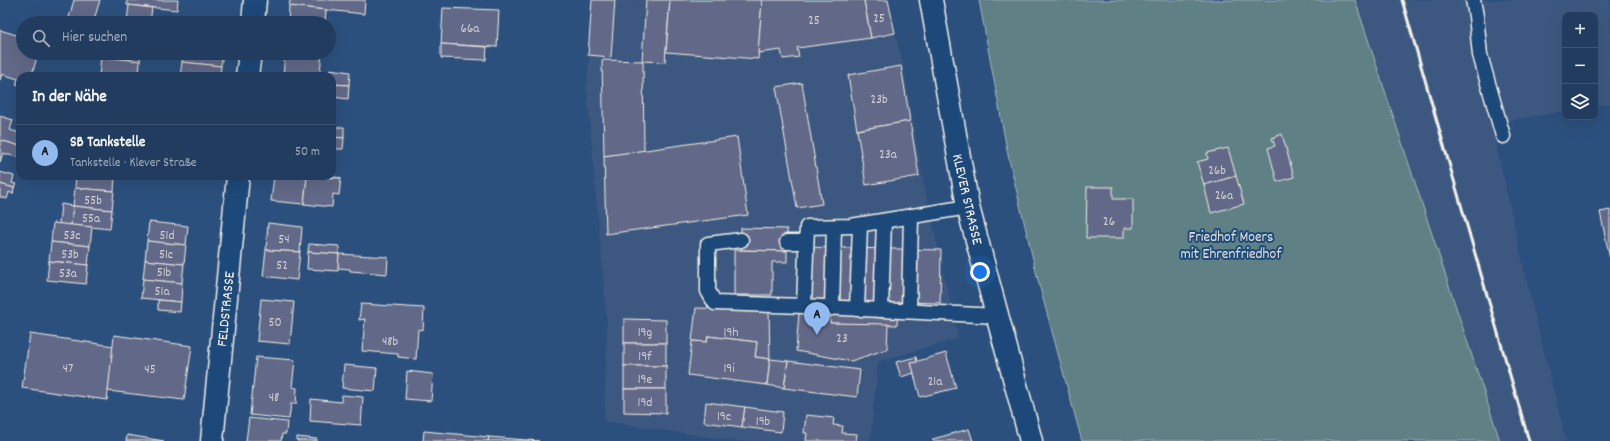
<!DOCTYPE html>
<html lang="de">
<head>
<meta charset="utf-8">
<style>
	body { margin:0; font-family:Dekko,sans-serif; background:#2d4767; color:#f1f3f6 }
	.controls { position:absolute; right:12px; top:12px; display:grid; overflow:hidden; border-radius:8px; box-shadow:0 4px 16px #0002 }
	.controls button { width:36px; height:36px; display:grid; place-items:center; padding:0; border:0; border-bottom:1px solid #3e5673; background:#213c5e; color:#f1f3f6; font:20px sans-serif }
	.you { position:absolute; left:980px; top:272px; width:14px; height:14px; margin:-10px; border:3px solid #fff; border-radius:50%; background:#1a73e8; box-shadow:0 0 0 6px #1a73e833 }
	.badge { display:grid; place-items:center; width:26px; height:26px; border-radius:50%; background:#90b9f0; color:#111; font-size:13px; font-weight:700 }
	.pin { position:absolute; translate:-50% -33px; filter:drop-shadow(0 1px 2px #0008) }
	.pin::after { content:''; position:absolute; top:21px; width:14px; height:12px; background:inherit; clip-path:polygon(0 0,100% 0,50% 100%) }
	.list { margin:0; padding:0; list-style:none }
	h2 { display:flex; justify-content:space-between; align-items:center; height:52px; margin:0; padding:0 16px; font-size:17px }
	h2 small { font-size:13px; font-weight:400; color:#a2adbc }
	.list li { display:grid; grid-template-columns:26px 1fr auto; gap:12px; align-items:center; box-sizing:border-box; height:56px; padding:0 16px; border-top:1px solid #3e5673 }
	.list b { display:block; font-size:15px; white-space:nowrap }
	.list p { margin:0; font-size:13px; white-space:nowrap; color:#a2adbc }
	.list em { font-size:13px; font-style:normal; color:#a2adbc }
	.icon { flex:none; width:22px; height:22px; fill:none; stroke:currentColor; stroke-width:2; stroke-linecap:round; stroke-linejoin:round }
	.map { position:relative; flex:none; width:1610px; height:441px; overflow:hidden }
	.search { position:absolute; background:#213c5e; box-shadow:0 4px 16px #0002; left:16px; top:16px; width:320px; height:44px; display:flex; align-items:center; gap:10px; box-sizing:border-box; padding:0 14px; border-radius:22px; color:#a2adbc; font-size:15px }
	.panel { position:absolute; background:#213c5e; box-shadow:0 4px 16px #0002; left:16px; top:72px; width:320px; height:108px; border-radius:12px }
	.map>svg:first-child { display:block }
	.built { fill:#3c5880 }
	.green { fill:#5f8084; stroke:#aab8b6 }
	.building { fill:#626988; stroke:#f4f1e8 }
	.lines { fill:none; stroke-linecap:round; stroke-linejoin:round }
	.service-casing { stroke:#f4f1e8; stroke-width:17 }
	.minor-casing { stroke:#f4f1e8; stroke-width:25 }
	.secondary-casing { stroke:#f4f1e8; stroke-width:25 }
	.service { stroke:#1f4a7a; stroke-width:14 }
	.minor { stroke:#1f4a7a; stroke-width:22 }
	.secondary { stroke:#1f4a7a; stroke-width:22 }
	.rail { stroke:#f4f1e8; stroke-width:3 }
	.labels { text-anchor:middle; stroke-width:4; stroke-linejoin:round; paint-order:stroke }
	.number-label { font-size:13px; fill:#d0cfd0 }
	.street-label { font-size:15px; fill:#f4f1e8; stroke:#1f4a7a }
	.park-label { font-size:15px; fill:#dee0d9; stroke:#1f4a7a }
</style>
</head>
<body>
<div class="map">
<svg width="1610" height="441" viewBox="0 0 1610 441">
	<rect width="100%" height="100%" fill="#2c507d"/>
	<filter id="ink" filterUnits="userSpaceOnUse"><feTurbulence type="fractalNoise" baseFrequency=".025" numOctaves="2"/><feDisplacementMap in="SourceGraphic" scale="8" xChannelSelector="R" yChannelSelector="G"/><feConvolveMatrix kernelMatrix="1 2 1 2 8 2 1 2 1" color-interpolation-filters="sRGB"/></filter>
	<g filter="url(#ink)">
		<g class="built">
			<path d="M593,0H888L895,33L903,66L923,181L958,338L878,362L870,441H733L604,421L607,322L587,89Z"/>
			<path d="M1355,0H1610V104L1595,106V15H1565V111L1491,123L1531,300L1566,441H1500Z"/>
		</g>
		<path class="green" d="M979,0H1355L1500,441H1082L1039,284L1008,155Z"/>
		<g class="building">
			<path d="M74,0H100L93,23L68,21Z"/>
			<path d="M127,0H178L177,10L127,5Z"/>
			<path d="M290,0H365L364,14L289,6Z"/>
			<path d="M592,0H615L611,57L588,55Z"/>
			<path d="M646,0H670L665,62L642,61Z"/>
			<path d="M670,0H762L758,59L666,52Z"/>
			<path d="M762,0H864L871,38L797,48L799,57L783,59L781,50L758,53Z"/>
			<path d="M864,0H888L895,33L871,38Z"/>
			<path d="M129,5L152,8L150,23L127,21Z"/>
			<path d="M289,6L326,10L325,23H288Z"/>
			<path d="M443,8L499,10L497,47L441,44Z"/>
			<path d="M0,30L23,37V53H38L32,75L34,76H20V85L16,84L18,79L2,74L0,80Z"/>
			<path d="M441,44L487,47L486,60L441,58Z"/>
			<path d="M101,53H141L140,61L101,57Z"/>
			<path d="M183,53H223L221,66L182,62Z"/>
			<path d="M285,53H322L320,72L329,74L330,69L350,72L349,85L332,84V76H283Z"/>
			<path d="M101,57L140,61L139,76H99Z"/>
			<path d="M602,60L643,61L644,151L604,156Z"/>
			<path d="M182,62L221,66L220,76H180Z"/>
			<path d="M901,66L910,121L857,130L848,75Z"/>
			<path d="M802,83L822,204L797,208L776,87Z"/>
			<path d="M332,84L349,85L348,99L332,97Z"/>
			<path d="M0,116L13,120L10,130L20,133V146L0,140Z"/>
			<path d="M910,121L919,176L866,185L857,130Z"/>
			<path d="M332,127H344V138L332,137Z"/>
			<path d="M1282,134L1294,177L1277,182L1268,148L1275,146L1272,138Z"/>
			<path d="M332,137L344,138L343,149H332Z"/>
			<path d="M737,137L748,215L606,234L604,156Z"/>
			<path d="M0,140L20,146L19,158L3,153L0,162Z"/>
			<path d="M1228,148L1236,176L1204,185L1197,162L1208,159L1207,153Z"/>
			<path d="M0,172L14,176L12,183L16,184L14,188L0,184Z"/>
			<path d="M76,176H115L114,191L75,188Z"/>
			<path d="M274,176L307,177L304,204L271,201Z"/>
			<path d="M307,176H327L341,178L307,177Z"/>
			<path d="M1236,176L1244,204L1211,213L1204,185Z"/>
			<path d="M307,177L341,178L339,195L333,194L332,207L304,204Z"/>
			<path d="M0,184L14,188L13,194L9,192L7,199L0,197Z"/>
			<path d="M1087,187H1113V199H1133V228H1124V238H1086Z"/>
			<path d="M75,188L114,191L112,210L73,206Z"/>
			<path d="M61,204L73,206L71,225L59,224Z"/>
			<path d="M73,206L112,210L110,229L71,225Z"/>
			<path d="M1610,210V259L1600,212Z"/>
			<path d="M149,222L188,226L186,245L147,241Z"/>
			<path d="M53,223L92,227L90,246L51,242Z"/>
			<path d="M268,223L302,227L300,252L266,250Z"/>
			<path d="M741,228L787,229V251L741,250Z"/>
			<path d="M147,241L186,245L184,264L145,260Z"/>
			<path d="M51,242L90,246L88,265L49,261Z"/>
			<path d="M309,244L339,246V254L308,252Z"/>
			<path d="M801,247L941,250L940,303L898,302L897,325L830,323L831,314L799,299Z"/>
			<path d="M266,250L300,252L297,280L263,276Z"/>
			<path d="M734,250L787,251V262H772V295H734Z"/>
			<path d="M308,252L339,254L338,271L307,269Z"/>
			<path d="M339,254L388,257L387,274L350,271V269L338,268Z"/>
			<path d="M145,260L184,264L182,283L143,279Z"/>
			<path d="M49,261L88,265L86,284L47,280Z"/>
			<path d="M143,279L182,283L181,302L141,298Z"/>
			<path d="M261,299L294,302L290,344L257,341Z"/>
			<path d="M158,300L181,302L180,312L158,310Z"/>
			<path d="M361,304L424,308L423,330L418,329L416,359L398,357V354L362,351L365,319L359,320Z"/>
			<path d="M696,308L769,310L770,359L755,357L757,342L708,336L707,342L692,341Z"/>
			<path d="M799,313L831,314L830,323L888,324L887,349L851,361L796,351Z"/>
			<path d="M624,319L666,320V343H624Z"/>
			<path d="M30,334L114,346L107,400L22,388Z"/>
			<path d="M114,335L192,346L184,400L108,391Z"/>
			<path d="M708,336L757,342L755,357L770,359L767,385L688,375L692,341L707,342Z"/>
			<rect x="624" y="343" width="42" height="23"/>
			<path d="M946,353L956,388L920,397L911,363Z"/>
			<path d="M256,357L295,360L292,387L297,388L296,404H291L289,419L250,415Z"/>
			<path d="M916,357L917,362L911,363L914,373L901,377L896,362Z"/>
			<path d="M770,359L788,361L784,388L767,385Z"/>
			<path d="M788,361L860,370L857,397L784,388Z"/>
			<path d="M344,365L377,368L375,391L342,388Z"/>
			<rect x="624" y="366" width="42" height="23"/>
			<path d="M407,371L433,374L431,401L405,399Z"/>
			<path d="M624,389H666V413L624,412Z"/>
			<path d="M342,395L363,397L361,425L310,421L311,399L341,402Z"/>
			<path d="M706,402L745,407L742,427L704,422Z"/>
			<path d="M745,407L783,412L781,432L742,427Z"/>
			<path d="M806,415L834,418L833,425L843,426L842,433L857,434L856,441H806L807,433H804Z"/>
			<path d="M249,418L287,422L286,434H282L281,441H246Z"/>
			<path d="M969,429L973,441H933V439Z"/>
			<path d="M424,431L489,437L488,441H423Z"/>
			<path d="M127,435L164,441H126Z"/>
			<path d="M297,437L317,439V441H297Z"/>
			<path d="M489,437L539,441H488Z"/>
		</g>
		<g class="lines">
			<g class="service-casing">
				<g id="service">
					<path d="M1473,0L1476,16L1480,55L1503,136"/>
					<path d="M968,207L851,226L807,227L804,306L997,316"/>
					<path d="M741,240L708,244V291L715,303L804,306"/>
					<path d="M787,242H806"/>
					<path d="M832,308L834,227"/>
					<path d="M857,309L860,225"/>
					<path d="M881,310L884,221"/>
					<path d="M909,311L911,216"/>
				</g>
			</g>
			<g class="minor-casing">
				<g id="minor">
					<path d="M253,23L255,0"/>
					<path d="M247,76L250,53"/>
					<path d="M212,441L238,176"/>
				</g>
			</g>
			<g class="secondary-casing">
				<path id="secondary" d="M931,0L968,207L1031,441"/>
			</g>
			<use href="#service" class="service"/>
			<use href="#minor" class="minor"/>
			<use href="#secondary" class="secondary"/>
			<path class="rail" d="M1402,0L1529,441"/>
		</g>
	</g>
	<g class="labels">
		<g class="number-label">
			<text x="879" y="22">25</text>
			<text x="814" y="24">25</text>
			<text x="470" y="32">66a</text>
			<text x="879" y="103">23b</text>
			<text x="888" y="158">23a</text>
			<text x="1217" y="174">26b</text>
			<text x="1224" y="199">26a</text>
			<text x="93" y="204">55b</text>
			<text x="91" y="222">55a</text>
			<text x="1109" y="225">26</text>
			<text x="72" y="239">53c</text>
			<text x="167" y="239">51d</text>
			<text x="284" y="243">54</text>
			<text x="70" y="258">53b</text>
			<text x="166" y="258">51c</text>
			<text x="282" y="269">52</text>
			<text x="164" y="276">51b</text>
			<text x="68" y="277">53a</text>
			<text x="162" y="295">51a</text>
			<text x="275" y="326">50</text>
			<text x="645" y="336">19g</text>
			<text x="731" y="336">19h</text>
			<text x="842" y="342">23</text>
			<text x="390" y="345">48b</text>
			<text x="645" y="360">19f</text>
			<text x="68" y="372">47</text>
			<text x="729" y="372">19i</text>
			<text x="150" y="373">45</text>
			<text x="645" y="383">19e</text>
			<text x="935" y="385">21a</text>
			<text x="274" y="401">48</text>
			<text x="645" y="406">19d</text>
			<text x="724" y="420">19c</text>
			<text x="763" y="425">19b</text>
		</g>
		<g class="street-label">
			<text transform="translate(968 199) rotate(77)" y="5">KLEVER STRASSE</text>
			<text transform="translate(225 309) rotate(-84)" y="5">FELDSTRASSE</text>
		</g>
		<g class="park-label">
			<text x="1231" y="241">Friedhof Moers<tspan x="1231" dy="17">mit Ehrenfriedhof</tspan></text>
		</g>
	</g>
</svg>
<div class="controls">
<button>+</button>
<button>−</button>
<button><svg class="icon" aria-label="layers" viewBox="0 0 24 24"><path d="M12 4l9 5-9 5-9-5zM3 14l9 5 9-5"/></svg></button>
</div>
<div class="you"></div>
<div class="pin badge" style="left:817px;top:335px">A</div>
<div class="search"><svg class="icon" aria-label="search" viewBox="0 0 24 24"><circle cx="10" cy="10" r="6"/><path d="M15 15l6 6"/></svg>Hier suchen</div>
<section class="panel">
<h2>In der Nähe<small></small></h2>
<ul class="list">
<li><span class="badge">A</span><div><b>SB Tankstelle</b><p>Tankstelle · Klever Straße</p></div><em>50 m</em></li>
</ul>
</section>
</div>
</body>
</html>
